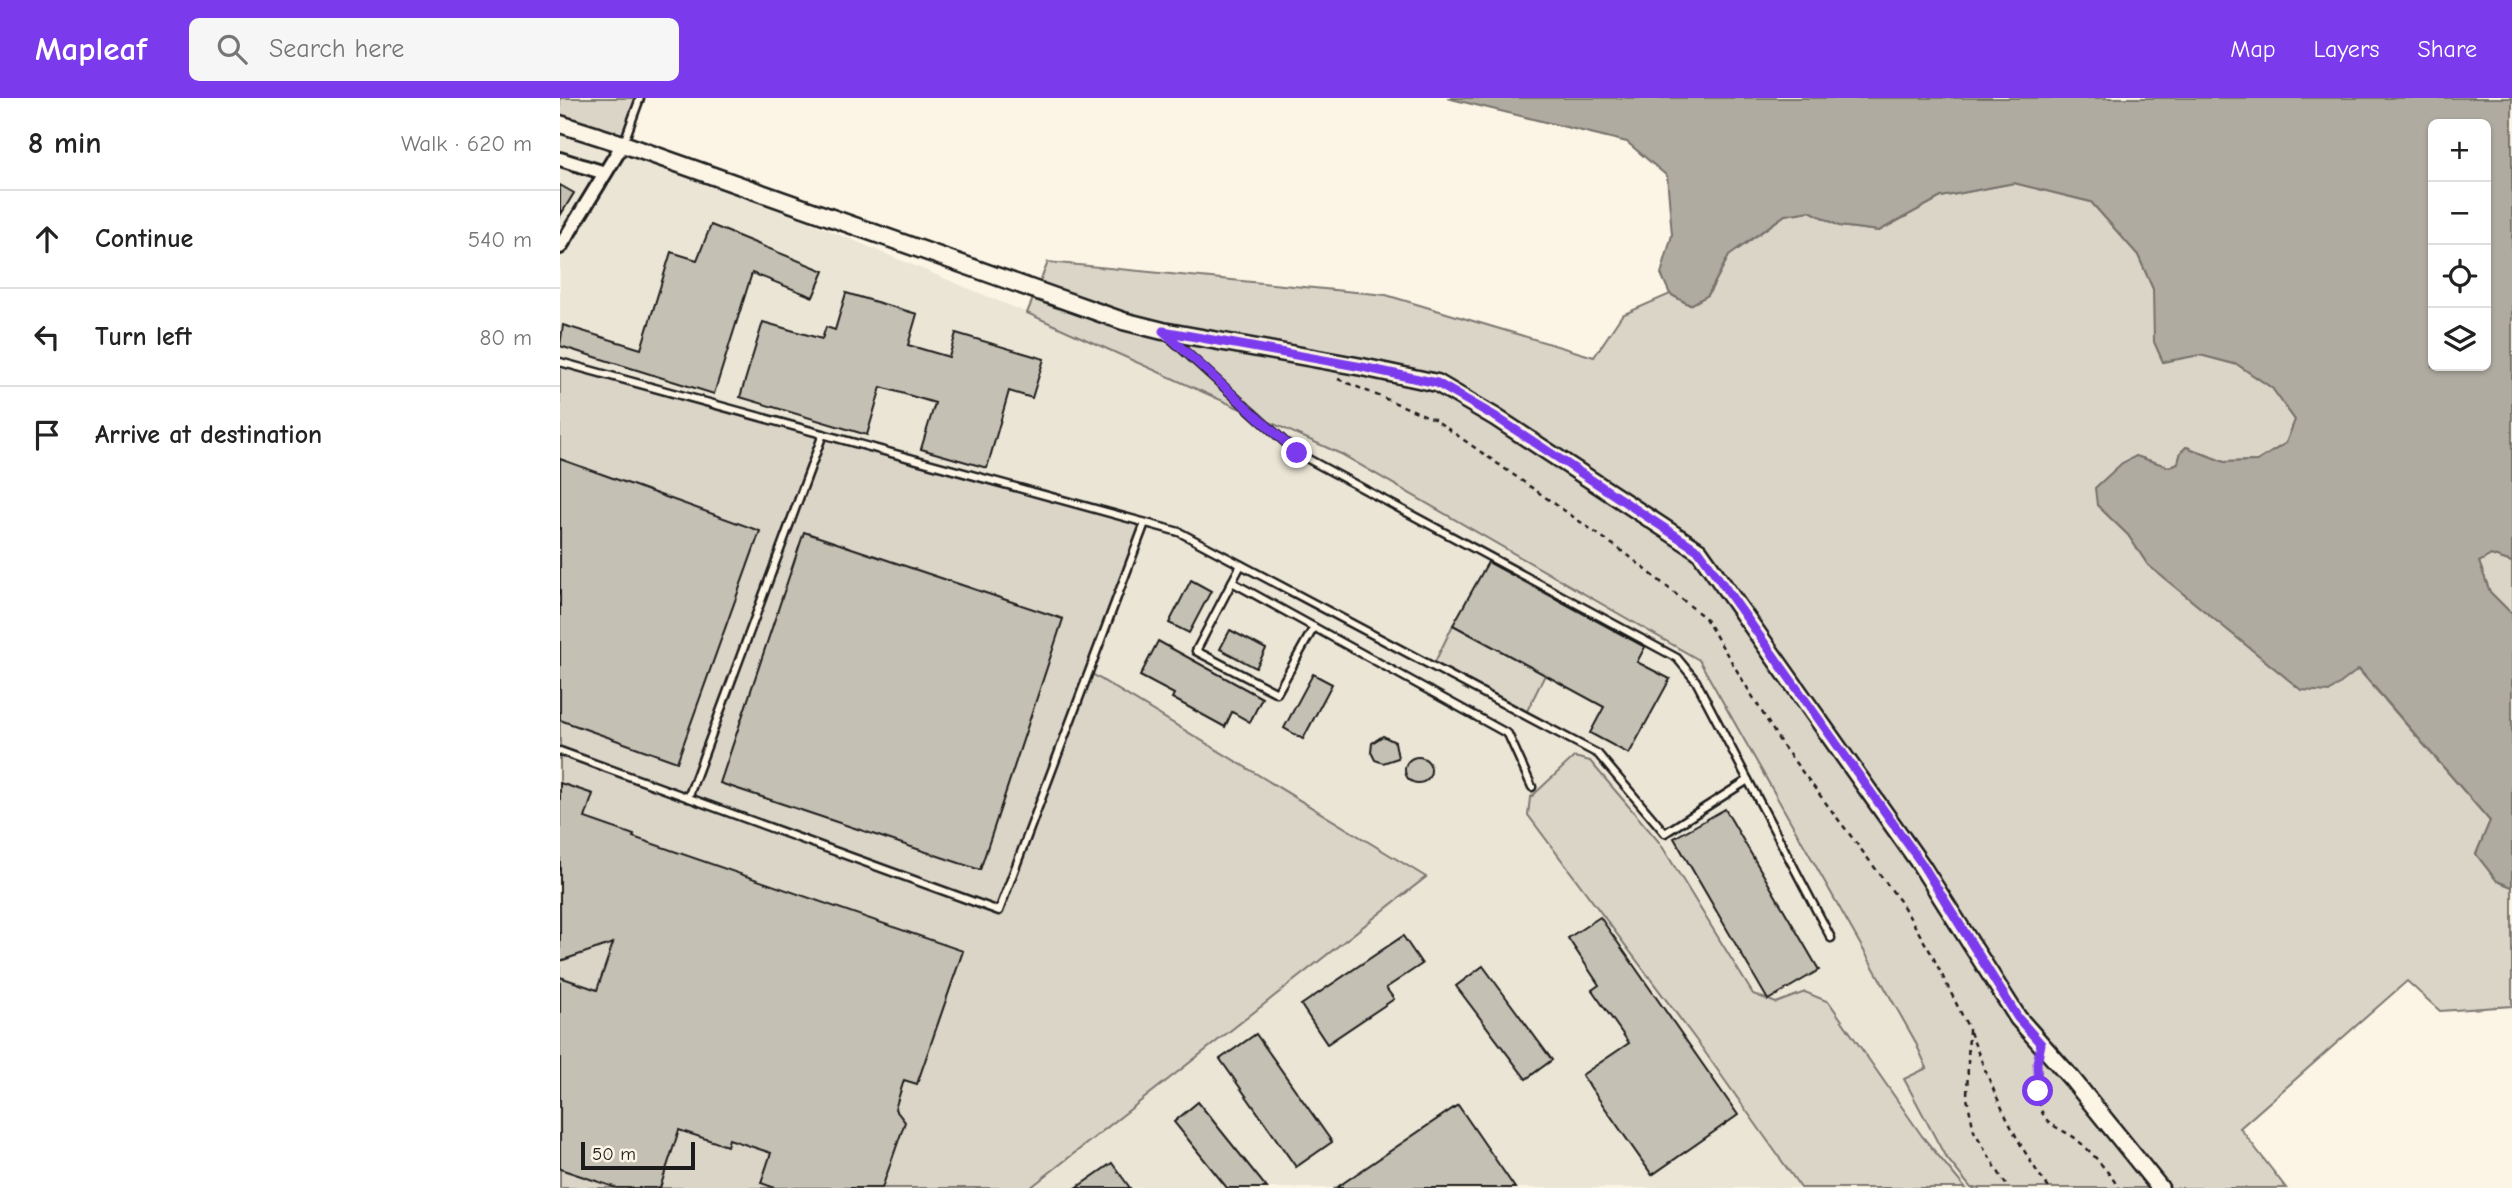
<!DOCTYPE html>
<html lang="en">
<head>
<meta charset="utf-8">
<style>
	body { margin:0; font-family:"Comic Neue",sans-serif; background:#f6f6f6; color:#222 }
	.controls { position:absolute; right:21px; top:21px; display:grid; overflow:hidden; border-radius:10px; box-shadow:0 2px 5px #0004 }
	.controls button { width:63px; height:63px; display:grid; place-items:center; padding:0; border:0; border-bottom:2px solid #e0e0e0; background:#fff; color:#222; font:35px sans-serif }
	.scale { position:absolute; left:21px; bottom:18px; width:114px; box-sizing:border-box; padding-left:7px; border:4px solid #1c1c1c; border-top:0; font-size:19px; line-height:24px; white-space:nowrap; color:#1c1c1c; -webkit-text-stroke:5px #fcf5e5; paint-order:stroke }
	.stop { position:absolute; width:21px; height:21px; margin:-16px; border:5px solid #7c3aed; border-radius:50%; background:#fff }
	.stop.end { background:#7c3aed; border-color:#fff; box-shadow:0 2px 7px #0008 }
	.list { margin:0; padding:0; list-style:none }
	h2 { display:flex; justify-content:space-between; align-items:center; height:91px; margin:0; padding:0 28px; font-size:30px }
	h2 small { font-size:23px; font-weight:400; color:#767676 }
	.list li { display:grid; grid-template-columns:46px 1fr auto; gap:21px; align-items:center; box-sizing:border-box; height:98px; padding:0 28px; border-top:2px solid #e0e0e0 }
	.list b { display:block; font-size:26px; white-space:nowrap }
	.list em { font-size:23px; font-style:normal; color:#767676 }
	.icon { flex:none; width:38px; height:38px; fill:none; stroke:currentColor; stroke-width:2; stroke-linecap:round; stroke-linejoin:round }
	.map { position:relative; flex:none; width:1952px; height:1090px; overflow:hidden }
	header { display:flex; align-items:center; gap:42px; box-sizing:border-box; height:98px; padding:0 35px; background:#7c3aed; color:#fff }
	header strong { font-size:33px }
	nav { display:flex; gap:38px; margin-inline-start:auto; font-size:24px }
	.search { width:490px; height:63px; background:#f6f6f6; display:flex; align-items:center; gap:18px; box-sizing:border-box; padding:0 24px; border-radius:10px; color:#767676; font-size:26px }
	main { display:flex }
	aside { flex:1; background:#fff }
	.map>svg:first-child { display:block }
	.built { fill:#ebe5d6 }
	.green { fill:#dbd5c8; stroke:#7c7872; stroke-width:2 }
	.water { fill:#b0aba1; stroke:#75726c; stroke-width:2; fill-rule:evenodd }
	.building { fill:#c4c0b3; stroke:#1c1c1c; stroke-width:2 }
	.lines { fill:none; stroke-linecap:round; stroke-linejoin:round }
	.service-casing { stroke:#1c1c1c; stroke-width:11 }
	.minor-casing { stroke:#1c1c1c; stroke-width:18 }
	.tertiary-casing { stroke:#1c1c1c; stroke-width:21 }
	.path { stroke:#1c1c1c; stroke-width:2.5; stroke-dasharray:5 5; stroke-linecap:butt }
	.service { stroke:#fcf5e5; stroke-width:6 }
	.minor { stroke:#fcf5e5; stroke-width:12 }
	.tertiary { stroke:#fcf5e5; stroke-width:16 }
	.route { stroke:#7c3aed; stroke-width:9 }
</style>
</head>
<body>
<header>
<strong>Mapleaf</strong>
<div class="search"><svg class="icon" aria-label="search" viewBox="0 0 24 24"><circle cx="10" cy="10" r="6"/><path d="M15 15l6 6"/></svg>Search here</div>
<nav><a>Map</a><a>Layers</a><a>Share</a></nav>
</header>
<main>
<aside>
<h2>8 min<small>Walk · 620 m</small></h2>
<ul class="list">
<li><svg class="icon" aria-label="ahead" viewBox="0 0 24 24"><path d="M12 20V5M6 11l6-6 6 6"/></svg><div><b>Continue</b></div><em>540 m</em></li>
<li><svg class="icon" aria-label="left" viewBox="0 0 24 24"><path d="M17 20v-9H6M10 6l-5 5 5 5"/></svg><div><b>Turn left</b></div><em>80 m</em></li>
<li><svg class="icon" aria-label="arrive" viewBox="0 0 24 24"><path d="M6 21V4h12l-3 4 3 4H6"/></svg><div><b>Arrive at destination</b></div></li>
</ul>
</aside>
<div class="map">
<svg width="1952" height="1090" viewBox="0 0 1952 1090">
	<rect width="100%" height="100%" fill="#fcf5e5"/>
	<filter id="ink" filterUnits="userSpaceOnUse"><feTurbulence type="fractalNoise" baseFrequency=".0143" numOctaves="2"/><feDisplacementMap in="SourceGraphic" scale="14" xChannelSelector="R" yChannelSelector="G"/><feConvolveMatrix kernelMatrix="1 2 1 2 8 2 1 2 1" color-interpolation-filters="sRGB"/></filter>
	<g filter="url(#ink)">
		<path class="built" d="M0,26L63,46L467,215L781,356L1139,562L1354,941L1367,970L1344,982L1385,1058L1411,1090H0Z"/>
		<g class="green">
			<path d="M0,0H83L63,46L0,31Z"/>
			<path d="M1454,85L1531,104L1578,157L1593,191L1640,257L1678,267L1712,290L1735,322L1726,345L1697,363L1664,364L1627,349L1621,354L1618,365L1609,369L1576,358L1537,407L1568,437L1588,467L1798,571L1930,723L1916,756L1937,783L1952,789V908L1880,913L1847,883L1680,1030L1726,1090H1411L1385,1058L1344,981L1367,970L1354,941L1139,562L781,356L467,215L488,164L826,197L1034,259L1062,217L1110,196L1130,207L1148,197L1169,158L1225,117L1250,113L1279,128L1319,133L1381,99Z"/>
			<path d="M0,264L585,425L529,574L866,779L470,1090H0Z"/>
			<path d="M1931,457L1952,464V516L1930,494L1919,464Z"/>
			<path d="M893,527L985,577L965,617L873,568Z"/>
			<path d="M1014,659L1030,663L1100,745L1193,896L1216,905L1245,894L1269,904L1362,1038L1405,1090H1241L1142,950L968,717L970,700Z"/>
		</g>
		<path class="water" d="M887,0H1952V464L1931,457L1919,464L1930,494L1952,516V789L1937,783L1916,756L1930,723L1799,571L1769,594L1741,592L1588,467L1568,437L1537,407L1535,390L1562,365L1576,358L1609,369L1618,365L1621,354L1626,349L1664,364L1697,363L1726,345L1735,322L1712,290L1678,267L1640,257L1603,264L1594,244L1593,191L1578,157L1531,104L1454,85L1381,99L1319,133L1279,128L1250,113L1225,117L1169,157L1148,197L1130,207L1110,196L1101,176L1112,137L1107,78L1067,44ZM1873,26H1926V268H1873Z"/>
		<g class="building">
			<path d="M0,87L14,95L0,118Z"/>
			<path d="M151,127L264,173L253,199L192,175L154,296L0,248L3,227L81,251L111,154L137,162Z"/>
			<path d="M286,195L357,216L348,247L389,259L396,235L484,261L472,300L449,293L427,370L361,351L375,305L321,289L307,337L180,299L203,224L262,241L266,229L275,232Z"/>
			<path d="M0,361L200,433L117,664L0,622Z"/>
			<path d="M244,434L503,521L420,772L160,685Z"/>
			<path d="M928,464L1085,549L1077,564L1110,581L1069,656L1030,635L1044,609L893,527Z"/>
			<path d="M631,482L651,493L629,535L609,525Z"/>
			<path d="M670,532L706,551L696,570L660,551Z"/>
			<path d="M598,543L702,600L690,624L672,614L665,629L612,600L614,596L580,578Z"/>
			<path d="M753,576L772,586L743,641L724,630Z"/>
			<path d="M823,638L835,644L838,660L823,665L815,662L811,654L812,645Z"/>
			<circle cx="858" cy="672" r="13"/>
			<path d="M0,685L33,696L25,720L74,737L73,739L403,853L357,986L344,982L335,1011L345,1024L322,1090H215L201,1085L211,1055L169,1041L167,1048L119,1032L100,1090H57L0,1071V879L37,892L53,845L0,863Z"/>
			<path d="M1165,711L1259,872L1208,902L1114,740Z"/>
			<path d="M1040,819L1178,1017L1092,1077L1022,977L1069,945L1032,892L1039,887L1008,840Z"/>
			<path d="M843,838L862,866L826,890L834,901L767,946L741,907Z"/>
			<path d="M923,868L992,962L966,981L896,888Z"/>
			<path d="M696,936L772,1044L736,1069L660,961Z"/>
			<path d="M638,1004L707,1090H667L614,1024Z"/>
			<path d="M898,1007L955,1090H776Z"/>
			<path d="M552,1065L570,1090H516Z"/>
		</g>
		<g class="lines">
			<g class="service-casing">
				<g id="service">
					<path d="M64,44L80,0"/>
					<path d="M609,239L737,355L1117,560L1136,583L1271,840"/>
					<path d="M0,264L619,434L1038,656L1105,735L1188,682"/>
					<path d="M681,467L672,484L948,636L972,689"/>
					<path d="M672,484L636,553L717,595L754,529"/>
					<path d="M0,653L439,813L585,425"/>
					<path d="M128,700L263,336"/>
				</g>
			</g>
			<g class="minor-casing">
				<g id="minor">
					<path d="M0,61L45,75"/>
					<path d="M0,149L63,46"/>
				</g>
			</g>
			<g class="tertiary-casing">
				<path id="tertiary" d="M0,26L63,46L563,223L603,233L802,269L877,285L935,319L1139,453L1361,767L1458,920L1512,981L1600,1090"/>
			</g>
			<g class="path">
				<path d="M778,281L874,321L1069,458L1145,520L1222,647L1340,803L1371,855L1409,931L1407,1000L1414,1033L1448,1090"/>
				<path d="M1410,934C1431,988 1454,1044 1489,1090"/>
				<path d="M1477,963C1476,977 1477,1007 1484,1018C1490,1029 1506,1033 1515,1040C1532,1054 1547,1072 1559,1090"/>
			</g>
			<use href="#service" class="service"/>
			<use href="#minor" class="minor"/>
			<use href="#tertiary" class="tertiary"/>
		</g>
	</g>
	<g class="lines" filter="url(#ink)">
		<path class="route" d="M737,355L603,233L802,269L877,285L936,319L1139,453L1362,766L1458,920L1481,946L1477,965L1478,993"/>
	</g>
</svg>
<div class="controls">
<button>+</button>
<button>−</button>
<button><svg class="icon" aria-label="locate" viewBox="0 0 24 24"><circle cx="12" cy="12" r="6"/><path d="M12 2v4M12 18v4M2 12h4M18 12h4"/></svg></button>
<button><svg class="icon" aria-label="layers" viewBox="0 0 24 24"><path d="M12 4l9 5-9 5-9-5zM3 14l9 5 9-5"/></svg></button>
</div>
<div class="scale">50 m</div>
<div class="stop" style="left:1478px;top:993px"></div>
<div class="stop end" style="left:737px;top:355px"></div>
</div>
</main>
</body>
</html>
